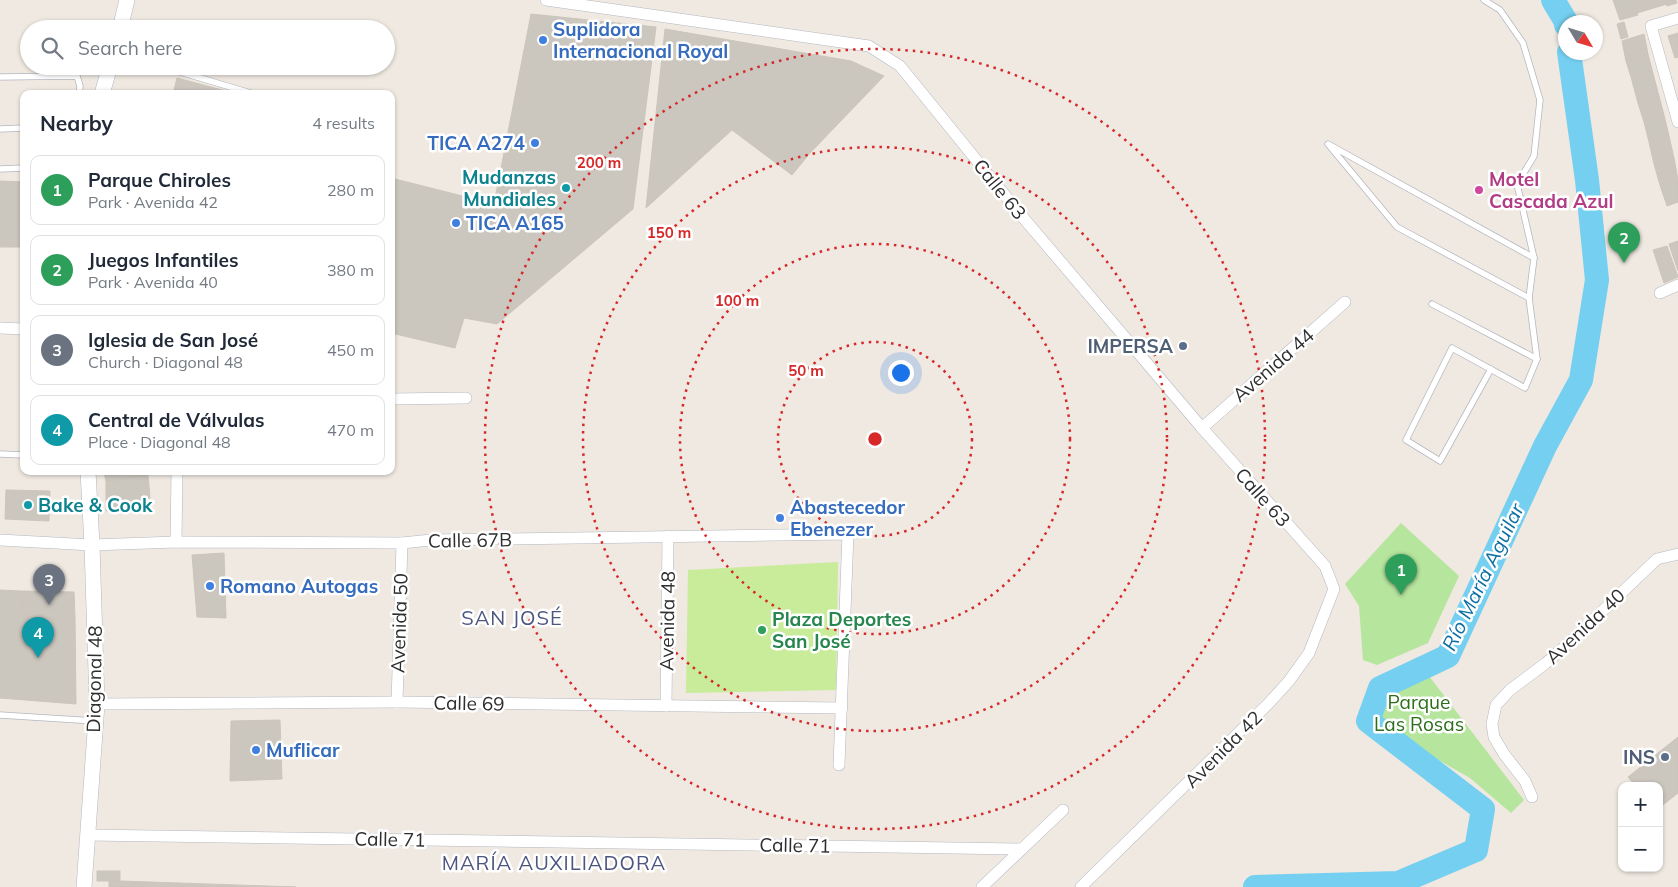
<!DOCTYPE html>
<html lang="en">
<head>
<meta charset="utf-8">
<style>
	body { margin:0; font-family:Mulish,sans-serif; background:#f6f6f7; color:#1f2937 }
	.controls { position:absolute; right:15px; bottom:15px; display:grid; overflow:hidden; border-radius:10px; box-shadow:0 1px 4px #0004 }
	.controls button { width:45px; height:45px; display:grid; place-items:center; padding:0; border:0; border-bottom:1px solid #e0e1e3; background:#fff; color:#1f2937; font:25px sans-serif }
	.compass { position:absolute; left:1558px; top:15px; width:45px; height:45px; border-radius:50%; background:#fff; box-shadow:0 1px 4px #0004; rotate:128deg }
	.you { position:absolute; left:900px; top:372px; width:18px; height:18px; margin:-12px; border:4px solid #fff; border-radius:50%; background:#1a73e8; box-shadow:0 0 0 8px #1a73e833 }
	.badge { display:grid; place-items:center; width:32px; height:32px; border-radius:50%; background:#db2777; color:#fff; font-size:16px; font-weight:700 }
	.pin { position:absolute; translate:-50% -41px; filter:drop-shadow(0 1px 2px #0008) }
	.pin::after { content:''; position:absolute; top:26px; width:18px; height:15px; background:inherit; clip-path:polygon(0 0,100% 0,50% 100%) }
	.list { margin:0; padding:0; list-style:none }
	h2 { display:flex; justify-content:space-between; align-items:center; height:65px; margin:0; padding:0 20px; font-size:21px }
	h2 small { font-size:16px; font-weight:400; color:#747a83 }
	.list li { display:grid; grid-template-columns:32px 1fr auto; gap:15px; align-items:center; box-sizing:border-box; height:70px; margin:0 10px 10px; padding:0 10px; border:1px solid #e0e1e3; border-radius:10px }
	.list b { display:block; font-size:19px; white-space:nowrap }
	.list p { margin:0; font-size:16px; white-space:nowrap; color:#747a83 }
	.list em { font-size:16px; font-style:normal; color:#747a83 }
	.icon { flex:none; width:28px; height:28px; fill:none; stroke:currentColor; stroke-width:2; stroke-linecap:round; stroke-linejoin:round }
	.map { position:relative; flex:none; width:1678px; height:887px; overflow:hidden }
	.search { position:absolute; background:#fff; box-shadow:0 1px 4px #0004; left:20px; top:20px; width:375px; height:55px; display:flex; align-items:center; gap:12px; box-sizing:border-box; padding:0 18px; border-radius:28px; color:#747a83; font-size:19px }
	.panel { position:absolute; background:#fff; box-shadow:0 1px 4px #0004; left:20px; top:90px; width:375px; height:385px; border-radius:10px }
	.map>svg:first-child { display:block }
	.green { fill:#b6e59e }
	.pitch { fill:#c9ec9a }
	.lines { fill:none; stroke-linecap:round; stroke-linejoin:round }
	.river { stroke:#75cff0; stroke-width:24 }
	.building { fill:#cbc7bf; stroke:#cbc5ba }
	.lane-casing { stroke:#b4b7c1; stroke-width:7 }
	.street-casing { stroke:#b4b7c1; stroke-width:12 }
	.secondary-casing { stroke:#b4b7c1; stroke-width:16 }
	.lane { stroke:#fff; stroke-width:5.5 }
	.street { stroke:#fff; stroke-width:11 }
	.secondary { stroke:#fff; stroke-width:15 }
	.ring { fill:none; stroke:#d62828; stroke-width:2.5; stroke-dasharray:2.5 5 }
	.shop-dot { fill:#3f7fe0; stroke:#fff; stroke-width:2 }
	.culture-dot { fill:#0f9aa8; stroke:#fff; stroke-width:2 }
	.hotel-dot { fill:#d1479c; stroke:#fff; stroke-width:2 }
	.service-dot { fill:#5c6f8a; stroke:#fff; stroke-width:2 }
	.leisure-dot { fill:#2e9e5b; stroke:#fff; stroke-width:2 }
	.labels { text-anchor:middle; stroke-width:5; stroke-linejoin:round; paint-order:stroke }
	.shop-label { font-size:19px; font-weight:bold; fill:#366cbe; stroke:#fff; text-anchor:start }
	.culture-label { font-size:19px; font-weight:bold; fill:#0d838f; stroke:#fff; text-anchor:end }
	.hotel-label { font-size:19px; font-weight:bold; fill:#b23c85; stroke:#fff; text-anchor:start }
	.street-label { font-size:19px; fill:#2e2e2e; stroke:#fff }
	.service-label { font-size:19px; font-weight:bold; fill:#4e5e75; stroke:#fff; text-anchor:end }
	.leisure-label { font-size:19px; font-weight:bold; fill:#27864d; stroke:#fff; text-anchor:start }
	.park-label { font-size:19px; fill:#2c6e1b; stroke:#fff }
	.water-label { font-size:20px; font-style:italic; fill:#0d6fa3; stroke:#fff }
	.neighbourhood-label { font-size:20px; letter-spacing:1px; fill:#4d5680; stroke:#fff }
	.centre { fill:#d62828; stroke:#fff; stroke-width:2.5 }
	.ring-label { font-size:15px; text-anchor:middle; font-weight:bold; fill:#d62828; stroke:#fff; stroke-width:5; stroke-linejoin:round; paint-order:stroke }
</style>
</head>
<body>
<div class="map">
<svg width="1678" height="887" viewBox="0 0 1678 887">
	<rect width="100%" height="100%" fill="#efe9e1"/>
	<g class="green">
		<path d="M1401,523L1459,576L1428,643L1377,665L1363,660L1359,606L1345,584Z"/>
		<path d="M1429,676L1524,800L1511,813L1470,778L1419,749L1391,731L1381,715L1384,695Z"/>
	</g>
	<path class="pitch" d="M838,562L836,690L686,693L688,570Z"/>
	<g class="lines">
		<g class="river">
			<path d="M1553,0L1565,20L1566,25"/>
			<path d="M1255,887L1398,883L1476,850L1483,809L1368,721L1380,688L1448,656L1545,446L1581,380L1597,280L1587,180L1569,52"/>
		</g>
	</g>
	<g class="building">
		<path d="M1613,0H1633L1638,15L1620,20Z"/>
		<path d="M1633,0H1644L1647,10L1637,13Z"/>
		<path d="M1644,0H1655L1657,7L1647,10Z"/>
		<path d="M1655,0H1666L1667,4L1657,7Z"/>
		<path d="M1666,0H1676L1677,3L1667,6Z"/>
		<path d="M531,14L656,27L633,209L497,324L464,318L455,348L391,333V178L494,204Z"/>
		<path d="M1624,22L1628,37L1621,39L1617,24Z"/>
		<path d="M665,29L851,61L884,76L810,153L792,175L732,130L646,208Z"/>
		<path d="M1678,33V57L1675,58L1668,36Z"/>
		<path d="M1644,34L1648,54L1626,61L1622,41Z"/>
		<path d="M1648,54L1652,70L1631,77L1626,61Z"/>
		<path d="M1652,70L1659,96L1638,103L1631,77Z"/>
		<path d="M177,78L237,94H173Z"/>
		<path d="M1659,96L1664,115L1644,122L1638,103Z"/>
		<path d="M1664,115L1669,136L1649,142L1644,122Z"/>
		<path d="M1669,136L1674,158L1654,164L1649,142Z"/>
		<path d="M1674,158L1678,180L1660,185L1654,164Z"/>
		<path d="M1678,180V202L1667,206L1660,185Z"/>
		<path d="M0,181L24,182V247H0Z"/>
		<path d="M1678,241V271L1669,244Z"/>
		<path d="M1667,246L1678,277L1664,283L1653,250Z"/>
		<path d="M104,471H151L152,474L106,482Z"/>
		<path d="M148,475L150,498L138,501L140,508L106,511V482Z"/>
		<path d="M6,490L50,491L49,521L5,519Z"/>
		<path d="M224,553L226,618L197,617L192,555Z"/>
		<path d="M0,590L22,591L24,617L75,618L76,704L0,698Z"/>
		<path d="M22,591L74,592L75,618L24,617Z"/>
		<path d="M280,720L282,779L230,781L231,721Z"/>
		<path d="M1678,737V793L1659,808V786H1636L1628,777Z"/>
		<rect x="97" y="871" width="23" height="10"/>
		<path d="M109,881H120L296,887H109Z"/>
	</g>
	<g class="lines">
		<g class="lane-casing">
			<g id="lane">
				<path d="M1484,0L1500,10L1523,43L1540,100L1534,156L1517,184L1534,258L1529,298L1537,359L1525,388L1452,348L1406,440L1440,461L1491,369"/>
				<path d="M160,66L254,94"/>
				<path d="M0,77L77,76L80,86L79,94"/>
				<path d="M0,129L24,128"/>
				<path d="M0,169L24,168"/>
				<path d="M1529,298L1397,227L1328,144L1534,258"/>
				<path d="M1432,304L1537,359"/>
				<path d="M0,454L24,455"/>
				<path d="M0,715L95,721"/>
			</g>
		</g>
		<g class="street-casing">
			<g id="street">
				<path d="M546,0L869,46L900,66L1026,221L1202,428L1325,566L1334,589L1309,653L1289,681L1268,704L1081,887"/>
				<path d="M1678,18L1651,26L1678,122"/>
				<path d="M1660,293L1678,285"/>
				<path d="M0,328L24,329"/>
				<path d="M391,399L466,398"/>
				<path d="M1202,428L1345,302"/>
				<path d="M0,540L92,545L176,542L402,543L431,540L848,534L839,765"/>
				<path d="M176,542L177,471"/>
				<path d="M397,702L402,543"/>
				<path d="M97,704L397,702L842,708"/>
				<path d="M666,706L668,536"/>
				<path d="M1532,797L1525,781L1504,754L1494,737L1492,724L1496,705L1510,690L1546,663L1572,640L1657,559L1678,554"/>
				<path d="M88,835L1022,849"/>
				<path d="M982,887L1063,810"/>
			</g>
		</g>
		<g class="secondary-casing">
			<g id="secondary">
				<path d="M120,29L127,0"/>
				<path d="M102,94L110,66"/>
				<path d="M84,887L97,704L92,545L88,471"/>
			</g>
		</g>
		<use href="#lane" class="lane"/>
		<use href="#street" class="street"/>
		<use href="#secondary" class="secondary"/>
	</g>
	<g class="ring">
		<circle cx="875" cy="439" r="97"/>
		<circle cx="875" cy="439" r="195"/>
		<circle cx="875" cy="439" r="292"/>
		<circle cx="875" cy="439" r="390"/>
	</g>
	<g class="shop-dot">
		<circle cx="543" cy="40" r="5"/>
		<circle cx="535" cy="143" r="5"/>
		<circle cx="456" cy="223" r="5"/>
		<circle cx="780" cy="518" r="5"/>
		<circle cx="210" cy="586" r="5"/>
		<circle cx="256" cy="750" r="5"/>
	</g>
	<g class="culture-dot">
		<circle cx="566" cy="188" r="5"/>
		<circle cx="28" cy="505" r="5"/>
	</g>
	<circle class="hotel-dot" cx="1479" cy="190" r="5"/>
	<g class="service-dot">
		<circle cx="1183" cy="346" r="5"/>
		<circle cx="1665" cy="757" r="5"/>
	</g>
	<circle class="leisure-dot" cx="762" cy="630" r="5"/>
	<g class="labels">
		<g class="shop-label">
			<text x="553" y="36">Suplidora<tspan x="553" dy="22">Internacional Royal</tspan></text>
			<text x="525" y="150" text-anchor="end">TICA A274</text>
			<text x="466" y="230">TICA A165</text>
			<text x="790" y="514">Abastecedor<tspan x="790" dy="22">Ebenezer</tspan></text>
			<text x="220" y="593">Romano Autogas</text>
			<text x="266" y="757">Muflicar</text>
		</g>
		<g class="culture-label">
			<text x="556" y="184">Mudanzas<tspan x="556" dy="22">Mundiales</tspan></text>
			<text x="38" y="512" text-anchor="start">Bake &amp; Cook</text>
		</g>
		<g class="hotel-label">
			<text x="1489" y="186">Motel<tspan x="1489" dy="22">Cascada Azul</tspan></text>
		</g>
		<g class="street-label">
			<text transform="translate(1000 189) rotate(51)" y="7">Calle 63</text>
			<text transform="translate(1273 365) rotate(-41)" y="7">Avenida 44</text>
			<text transform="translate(1263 497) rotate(48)" y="7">Calle 63</text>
			<text transform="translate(470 540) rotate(-1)" y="7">Calle 67B</text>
			<text transform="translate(667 621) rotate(-89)" y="7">Avenida 48</text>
			<text transform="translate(399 623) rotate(-88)" y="7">Avenida 50</text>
			<text transform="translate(1585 626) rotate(-43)" y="7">Avenida 40</text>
			<text transform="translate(94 679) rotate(-89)" y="7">Diagonal 48</text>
			<text transform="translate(469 703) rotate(1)" y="7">Calle 69</text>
			<text transform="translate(1223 749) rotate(-45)" y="7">Avenida 42</text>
			<text transform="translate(390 839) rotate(1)" y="7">Calle 71</text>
			<text transform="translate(795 845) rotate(1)" y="7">Calle 71</text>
		</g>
		<g class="service-label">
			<text x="1173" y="353">IMPERSA</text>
			<text x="1655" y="764">INS</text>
		</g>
		<g class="leisure-label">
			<text x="772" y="626">Plaza Deportes<tspan x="772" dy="22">San José</tspan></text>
		</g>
		<g class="park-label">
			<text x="1419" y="709">Parque<tspan x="1419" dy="22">Las Rosas</tspan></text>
		</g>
		<g class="water-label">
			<text transform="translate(1483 577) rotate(-64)" y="7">Río María Aguilar</text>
		</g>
		<g class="neighbourhood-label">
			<text x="512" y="625">SAN JOSÉ</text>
			<text x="554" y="870">MARÍA AUXILIADORA</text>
		</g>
	</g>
	<circle cx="875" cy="439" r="8" class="centre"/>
	<g class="ring-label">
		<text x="599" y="168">200 m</text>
		<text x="669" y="238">150 m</text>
		<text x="737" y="306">100 m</text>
		<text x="806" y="376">50 m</text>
	</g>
</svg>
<div class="controls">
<button>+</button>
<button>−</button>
</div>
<svg class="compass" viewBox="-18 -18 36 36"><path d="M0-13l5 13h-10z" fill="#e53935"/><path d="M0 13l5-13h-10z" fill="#747a83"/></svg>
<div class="you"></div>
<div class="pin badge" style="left:1401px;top:595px;background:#2e9e5b">1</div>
<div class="pin badge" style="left:1624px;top:263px;background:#2e9e5b">2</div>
<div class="pin badge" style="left:49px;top:605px;background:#6b7280">3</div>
<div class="pin badge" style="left:38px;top:658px;background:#0f9aa8">4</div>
<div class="search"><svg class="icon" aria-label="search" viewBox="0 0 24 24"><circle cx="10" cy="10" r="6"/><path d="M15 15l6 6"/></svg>Search here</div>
<section class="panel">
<h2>Nearby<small>4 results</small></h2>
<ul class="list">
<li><span class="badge" style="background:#2e9e5b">1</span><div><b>Parque Chiroles</b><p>Park · Avenida 42</p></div><em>280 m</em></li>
<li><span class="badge" style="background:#2e9e5b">2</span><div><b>Juegos Infantiles</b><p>Park · Avenida 40</p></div><em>380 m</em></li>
<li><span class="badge" style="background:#6b7280">3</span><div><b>Iglesia de San José</b><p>Church · Diagonal 48</p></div><em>450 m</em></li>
<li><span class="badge" style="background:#0f9aa8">4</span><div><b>Central de Válvulas</b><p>Place · Diagonal 48</p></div><em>470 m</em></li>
</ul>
</section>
</div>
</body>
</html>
